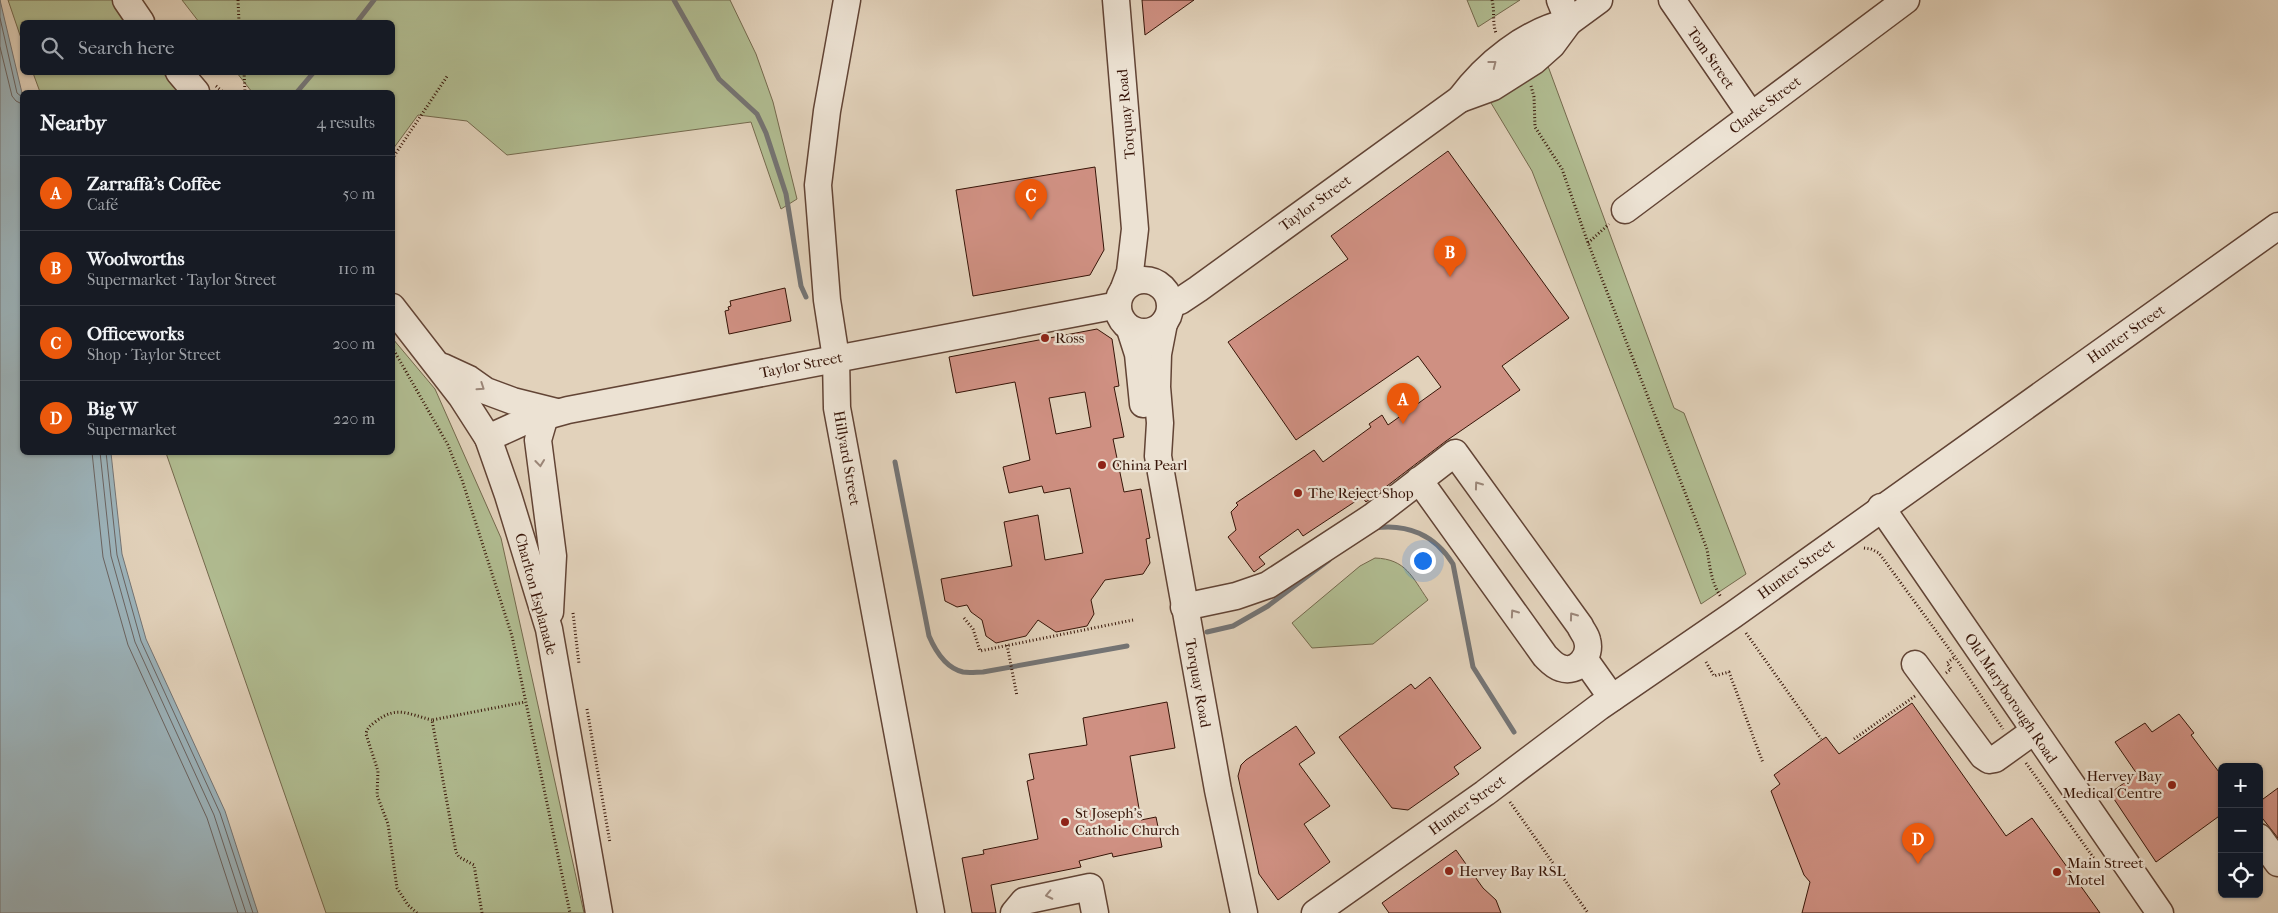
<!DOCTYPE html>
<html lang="en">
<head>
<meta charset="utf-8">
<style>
	body { margin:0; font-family:"IM FELL French Canon",serif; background:#20242c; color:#f1f3f6 }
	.controls { position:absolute; right:15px; bottom:15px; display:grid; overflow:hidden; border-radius:8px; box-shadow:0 1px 4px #0004 }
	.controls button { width:45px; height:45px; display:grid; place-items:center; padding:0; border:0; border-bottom:1px solid #363941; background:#171b24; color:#f1f3f6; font:25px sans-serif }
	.you { position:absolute; left:1422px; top:560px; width:18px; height:18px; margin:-12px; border:4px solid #fff; border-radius:50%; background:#1a73e8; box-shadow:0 0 0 8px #1a73e833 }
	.badge { display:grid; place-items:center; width:32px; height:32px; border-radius:50%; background:#ea580c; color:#fff; font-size:16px; font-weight:700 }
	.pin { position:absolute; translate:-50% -41px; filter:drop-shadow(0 1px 2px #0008) }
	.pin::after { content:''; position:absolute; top:26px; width:18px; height:15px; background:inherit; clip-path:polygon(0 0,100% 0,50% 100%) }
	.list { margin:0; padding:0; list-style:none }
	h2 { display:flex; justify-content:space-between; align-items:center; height:65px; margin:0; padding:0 20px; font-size:21px }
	h2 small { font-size:16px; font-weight:400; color:#9ea1a6 }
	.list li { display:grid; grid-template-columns:32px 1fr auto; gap:15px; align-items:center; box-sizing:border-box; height:75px; padding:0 20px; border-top:1px solid #363941 }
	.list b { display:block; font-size:19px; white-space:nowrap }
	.list p { margin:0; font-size:16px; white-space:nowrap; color:#9ea1a6 }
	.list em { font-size:16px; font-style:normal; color:#9ea1a6 }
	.icon { flex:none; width:28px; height:28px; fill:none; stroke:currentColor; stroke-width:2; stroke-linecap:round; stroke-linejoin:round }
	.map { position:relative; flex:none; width:2278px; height:913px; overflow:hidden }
	.search { position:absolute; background:#171b24; box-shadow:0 1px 4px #0004; left:20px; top:20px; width:375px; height:55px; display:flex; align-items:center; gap:12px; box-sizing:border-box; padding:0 18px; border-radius:8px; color:#9ea1a6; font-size:19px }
	.panel { position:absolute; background:#171b24; box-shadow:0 1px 4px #0004; left:20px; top:90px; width:375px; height:365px; border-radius:8px }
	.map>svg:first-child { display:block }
	.green { fill:#b1bd92; stroke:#74694d }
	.water { fill:#9cb4bc; stroke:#747474 }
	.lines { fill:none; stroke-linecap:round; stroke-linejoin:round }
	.shore { stroke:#6a6462; stroke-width:1 }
	.stream { stroke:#747474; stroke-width:5 }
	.building { fill:#cf9082; stroke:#371508; fill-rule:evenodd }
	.minor-casing { stroke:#624435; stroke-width:29 }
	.path { stroke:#371508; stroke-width:3; stroke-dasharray:1 2.5; stroke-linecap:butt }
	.minor { stroke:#ece2d3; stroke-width:26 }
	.oneway { stroke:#9b8678 }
	.poi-dot { fill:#8f2418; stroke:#ece2d3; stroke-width:2 }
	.labels { text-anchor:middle; stroke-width:4.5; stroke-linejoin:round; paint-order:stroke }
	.street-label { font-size:15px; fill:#371508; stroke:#ece2d3 }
	.poi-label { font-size:15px; fill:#371508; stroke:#ece2d3; text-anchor:start }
</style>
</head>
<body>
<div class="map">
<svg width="2278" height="913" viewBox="0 0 2278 913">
	<rect width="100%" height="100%" fill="#e2d2bb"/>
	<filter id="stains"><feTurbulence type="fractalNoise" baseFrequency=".004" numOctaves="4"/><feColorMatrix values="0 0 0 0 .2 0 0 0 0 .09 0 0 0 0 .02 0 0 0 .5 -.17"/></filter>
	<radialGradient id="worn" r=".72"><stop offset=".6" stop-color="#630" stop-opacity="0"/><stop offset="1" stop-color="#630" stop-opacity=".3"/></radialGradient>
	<g class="green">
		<path d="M8,0H114L129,22H22V41Z"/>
		<path d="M182,0H730L756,54L773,102L797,199L781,209L751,122L507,155L467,121L418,115L393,149L392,92H252L237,73L392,72V22H199Z"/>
		<path d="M1467,0H1520L1478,27Z"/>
		<path d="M1545,58L1674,408L1684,413L1746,574L1701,604L1532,171L1488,98Z"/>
		<path d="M33,73H163L179,92H40Z"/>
		<path d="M393,339L435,389L501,538L584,913H326L166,453L392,452Z"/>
		<path d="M1375,558C1406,559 1412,577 1428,600L1373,644L1312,648L1292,623L1360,566Z"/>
	</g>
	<path class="water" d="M0,0L22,93V452L111,453L122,554L146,639L225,811L258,913H0Z"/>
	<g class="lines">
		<g class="shore">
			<path d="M0,18L17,93L22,97"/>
			<path d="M0,47L12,96L16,101L22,104"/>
			<path d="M92,452L103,557L128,645L207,818L238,913"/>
			<path d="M100,452L111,556L135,642L214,815L246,913"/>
			<path d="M106,452L117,555L141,641L220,813L253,913"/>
		</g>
		<g class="stream">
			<path d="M674,0L719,79L757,114L766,133L786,194L801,286L806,297"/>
			<path d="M357,22L374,0"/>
			<path d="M297,92L314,72"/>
			<path d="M895,462L929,636C935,650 946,668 963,672C969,673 977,672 983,672L1127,646"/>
			<path d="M1374,528C1407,523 1435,535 1453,564L1473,667L1514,732"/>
			<path d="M1207,632L1233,626L1268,606L1329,560"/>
		</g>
	</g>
	<g class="building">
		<path d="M1142,0H1194L1145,35Z"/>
		<path d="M1448,151L1569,318L1502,366L1520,390L1446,441L1366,502L1362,497L1303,536L1298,529L1259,557L1265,564L1254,572L1228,537L1236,530L1231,512L1238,505L1236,503L1314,450L1323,462L1371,427L1369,424L1382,415L1388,425L1441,387L1418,356L1296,440L1228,342L1348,259L1331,236Z"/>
		<path d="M1095,167L1104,250L1090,275L973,296L956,190Z"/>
		<path d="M785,288L791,321L729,334L725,311L729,310L728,307L731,306L730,301Z"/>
		<path d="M1097,329L1112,339L1119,386L1114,387L1124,437L1113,439L1124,492L1141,489L1150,538L1146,539L1150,563L1143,574L1105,580L1091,600L1094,614L1087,626L1056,632L1038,620L1026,636L996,643L986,636L982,620L971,612L967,605L957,607L945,601L941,579L1012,566L1004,522L1038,515L1045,560L1083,553L1070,488L1044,493L1042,486L1009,493L1003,467L1030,460L1015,382L956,393L949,357ZM1085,392L1091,427L1056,434L1049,398Z"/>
		<path d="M1430,677L1481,748L1454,767L1459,774L1408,810L1392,808L1339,737L1411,684L1415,689Z"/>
		<path d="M1167,702L1175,748L1130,756L1141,820L1156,817L1162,847L1113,857L1112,853L1079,861L1081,867L991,885L996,913H972L962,858L984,854L983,850L1038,839L1027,781L1034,779L1029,754L1087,745L1083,718Z"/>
		<path d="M1912,703L2006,836L2032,818L2100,913H1802L1810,882L1804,875L1771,791L1780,784L1774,775L1826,737L1839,754Z"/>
		<path d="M2179,714L2194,733L2191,735L2222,776V814L2156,862L2110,793L2137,774L2115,742L2145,723L2152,732Z"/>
		<path d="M1296,726L1315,753L1299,764L1330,806L1304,824L1330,862L1278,900L1259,874L1238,776L1241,765L1246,760Z"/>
		<path d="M2278,788V838L2259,814V802Z"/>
		<path d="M1456,850L1483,888L1496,900L1501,913H1389L1382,903Z"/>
	</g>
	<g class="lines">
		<g class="minor-casing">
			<g id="minor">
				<path d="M126,0L141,22"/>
				<path d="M847,0L827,111L818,185L827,300L836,358L837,408L931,913"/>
				<path d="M1116,0L1135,229L1130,272L1124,288"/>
				<path d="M1560,0L1569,22"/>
				<path d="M1672,0L1751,115"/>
				<path d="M179,72L196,92"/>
				<path d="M1460,99L1493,87L1534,61L1552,45L1569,22L1599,0"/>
				<path d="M1625,210L1906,0"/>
				<circle cx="1144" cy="306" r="26"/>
				<path d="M1170,303L1180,301L1198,289L1460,99C1486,64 1525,32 1569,22"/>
				<path d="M392,307L461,396L488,438L508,495L549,629L599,913"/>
				<path d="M1164,323L1158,354L1157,387L1160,423L1158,456L1218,790L1244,913"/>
				<path d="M1130,329L1138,354L1143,404"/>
				<path d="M443,367L469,379L486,391L513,401L557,412"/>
				<path d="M545,416L538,440L553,556L550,612"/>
				<path d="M488,438L521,423L568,410L1108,307L1117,308"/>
				<path d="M1881,507L2160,913"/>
				<path d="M1184,607L1236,596L1268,585L1372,517L1455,453L1580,626C1582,631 1586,635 1587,640C1592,656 1577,674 1561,668C1554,666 1550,661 1545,656L1419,480"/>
				<path d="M1585,660L1612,698"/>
				<path d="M1915,664L1983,756L1989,760L1995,759L2034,731"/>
				<path d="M2259,837L2278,863"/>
				<path d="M1014,913L1024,901L1090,887L1095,913"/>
				<path d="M1315,913L1485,793L1599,707L1733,615L2278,226"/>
			</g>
		</g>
		<g class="path">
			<path d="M238,0L239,22"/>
			<path d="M1492,0C1495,12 1492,22 1496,33"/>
			<path d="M244,72L245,92"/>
			<path d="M216,86L223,92"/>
			<path d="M1531,86L1534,97L1535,127L1562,169L1588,243L1707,549C1710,567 1711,582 1721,597"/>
			<path d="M392,159L448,75"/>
			<path d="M1588,243L1609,224"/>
			<path d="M392,347L448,445L462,480L512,636L570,913"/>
			<path d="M1864,548L1871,549L1879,553L1955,657L2003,729"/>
			<path d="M573,613L579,664"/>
			<path d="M964,618L973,629L980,651L1133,620"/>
			<path d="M1746,633L1821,739"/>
			<path d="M1007,645L1017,696"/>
			<path d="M1706,662L1714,676L1729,672L1763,763"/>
			<path d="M1946,673L1951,669L1947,663L1955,657"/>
			<path d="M587,709L610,843"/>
			<path d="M1854,739L1915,696"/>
			<path d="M2026,763L2098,864"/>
			<path d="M1510,802L1588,913"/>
			<path d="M417,913L408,905L397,888L388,824L377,795L378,771L366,734C367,728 370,726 375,722C397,705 407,714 432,720"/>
			<path d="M482,913L474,865L459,857L456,852L432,720L525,702"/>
		</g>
		<use href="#minor" class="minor"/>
	</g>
	<defs><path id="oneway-chevron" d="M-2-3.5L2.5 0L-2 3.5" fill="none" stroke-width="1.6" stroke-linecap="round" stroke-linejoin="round" transform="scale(1.25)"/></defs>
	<g class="oneway">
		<use href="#oneway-chevron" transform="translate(1493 64) rotate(-38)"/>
		<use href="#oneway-chevron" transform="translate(481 387) rotate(34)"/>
		<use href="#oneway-chevron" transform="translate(540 463) rotate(84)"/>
		<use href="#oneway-chevron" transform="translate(1478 485) rotate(-126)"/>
		<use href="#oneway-chevron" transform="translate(1514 613) rotate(-125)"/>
		<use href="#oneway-chevron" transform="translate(1573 616) rotate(-126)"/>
		<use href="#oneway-chevron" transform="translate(1049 895) rotate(168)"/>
	</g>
	<g class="poi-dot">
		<circle cx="1045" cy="338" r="5"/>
		<circle cx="1102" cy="465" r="5"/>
		<circle cx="1298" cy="493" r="5"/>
		<circle cx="2172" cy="785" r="5"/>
		<circle cx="1065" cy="822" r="5"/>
		<circle cx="1449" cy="871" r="5"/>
		<circle cx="2057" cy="872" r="5"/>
	</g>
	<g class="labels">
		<g class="street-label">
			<text transform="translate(1711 58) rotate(55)" y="5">Tom Street</text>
			<text transform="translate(1765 105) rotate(-37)" y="5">Clarke Street</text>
			<text transform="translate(1126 114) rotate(-95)" y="5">Torquay Road</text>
			<text transform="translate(1315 203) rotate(-36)" y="5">Taylor Street</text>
			<text transform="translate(2126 334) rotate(-35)" y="5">Hunter Street</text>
			<text transform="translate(801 365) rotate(-11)" y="5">Taylor Street</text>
			<text transform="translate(847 458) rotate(80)" y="5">Hillyard Street</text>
			<text transform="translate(1796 569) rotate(-36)" y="5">Hunter Street</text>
			<text transform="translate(536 594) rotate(75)" y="5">Charlton Esplanade</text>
			<text transform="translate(1198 683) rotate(80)" y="5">Torquay Road</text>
			<text transform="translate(2011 698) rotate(56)" y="5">Old Maryborough Road</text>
			<text transform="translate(1467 805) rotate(-36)" y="5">Hunter Street</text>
		</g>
		<g class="poi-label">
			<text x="1055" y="343">Ross</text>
			<text x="1112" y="470">China Pearl</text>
			<text x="1308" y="498">The Reject Shop</text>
			<text x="2162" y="781" text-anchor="end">Hervey Bay<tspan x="2162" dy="17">Medical Centre</tspan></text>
			<text x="1075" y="818">St Joseph's<tspan x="1075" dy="17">Catholic Church</tspan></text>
			<text x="2067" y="868">Main Street<tspan x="2067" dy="17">Motel</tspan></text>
			<text x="1459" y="876">Hervey Bay RSL</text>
		</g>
	</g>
	<rect width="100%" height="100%" filter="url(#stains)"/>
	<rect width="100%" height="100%" fill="url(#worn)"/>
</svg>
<div class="controls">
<button>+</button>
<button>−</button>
<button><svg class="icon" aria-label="locate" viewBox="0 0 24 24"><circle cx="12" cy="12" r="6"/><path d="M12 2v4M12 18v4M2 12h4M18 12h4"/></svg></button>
</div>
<div class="you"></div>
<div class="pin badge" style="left:1403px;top:424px">A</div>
<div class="pin badge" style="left:1450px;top:277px">B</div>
<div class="pin badge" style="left:1031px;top:220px">C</div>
<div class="pin badge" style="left:1918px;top:864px">D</div>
<div class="search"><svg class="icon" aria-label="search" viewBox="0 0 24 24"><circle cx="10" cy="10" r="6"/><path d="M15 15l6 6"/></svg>Search here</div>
<section class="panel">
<h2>Nearby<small>4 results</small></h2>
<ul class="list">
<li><span class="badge">A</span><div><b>Zarraffa's Coffee</b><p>Café</p></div><em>50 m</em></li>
<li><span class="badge">B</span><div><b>Woolworths</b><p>Supermarket · Taylor Street</p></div><em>110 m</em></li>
<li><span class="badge">C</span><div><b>Officeworks</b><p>Shop · Taylor Street</p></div><em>200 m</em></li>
<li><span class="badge">D</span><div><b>Big W</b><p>Supermarket</p></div><em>220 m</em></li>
</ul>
</section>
</div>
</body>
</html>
